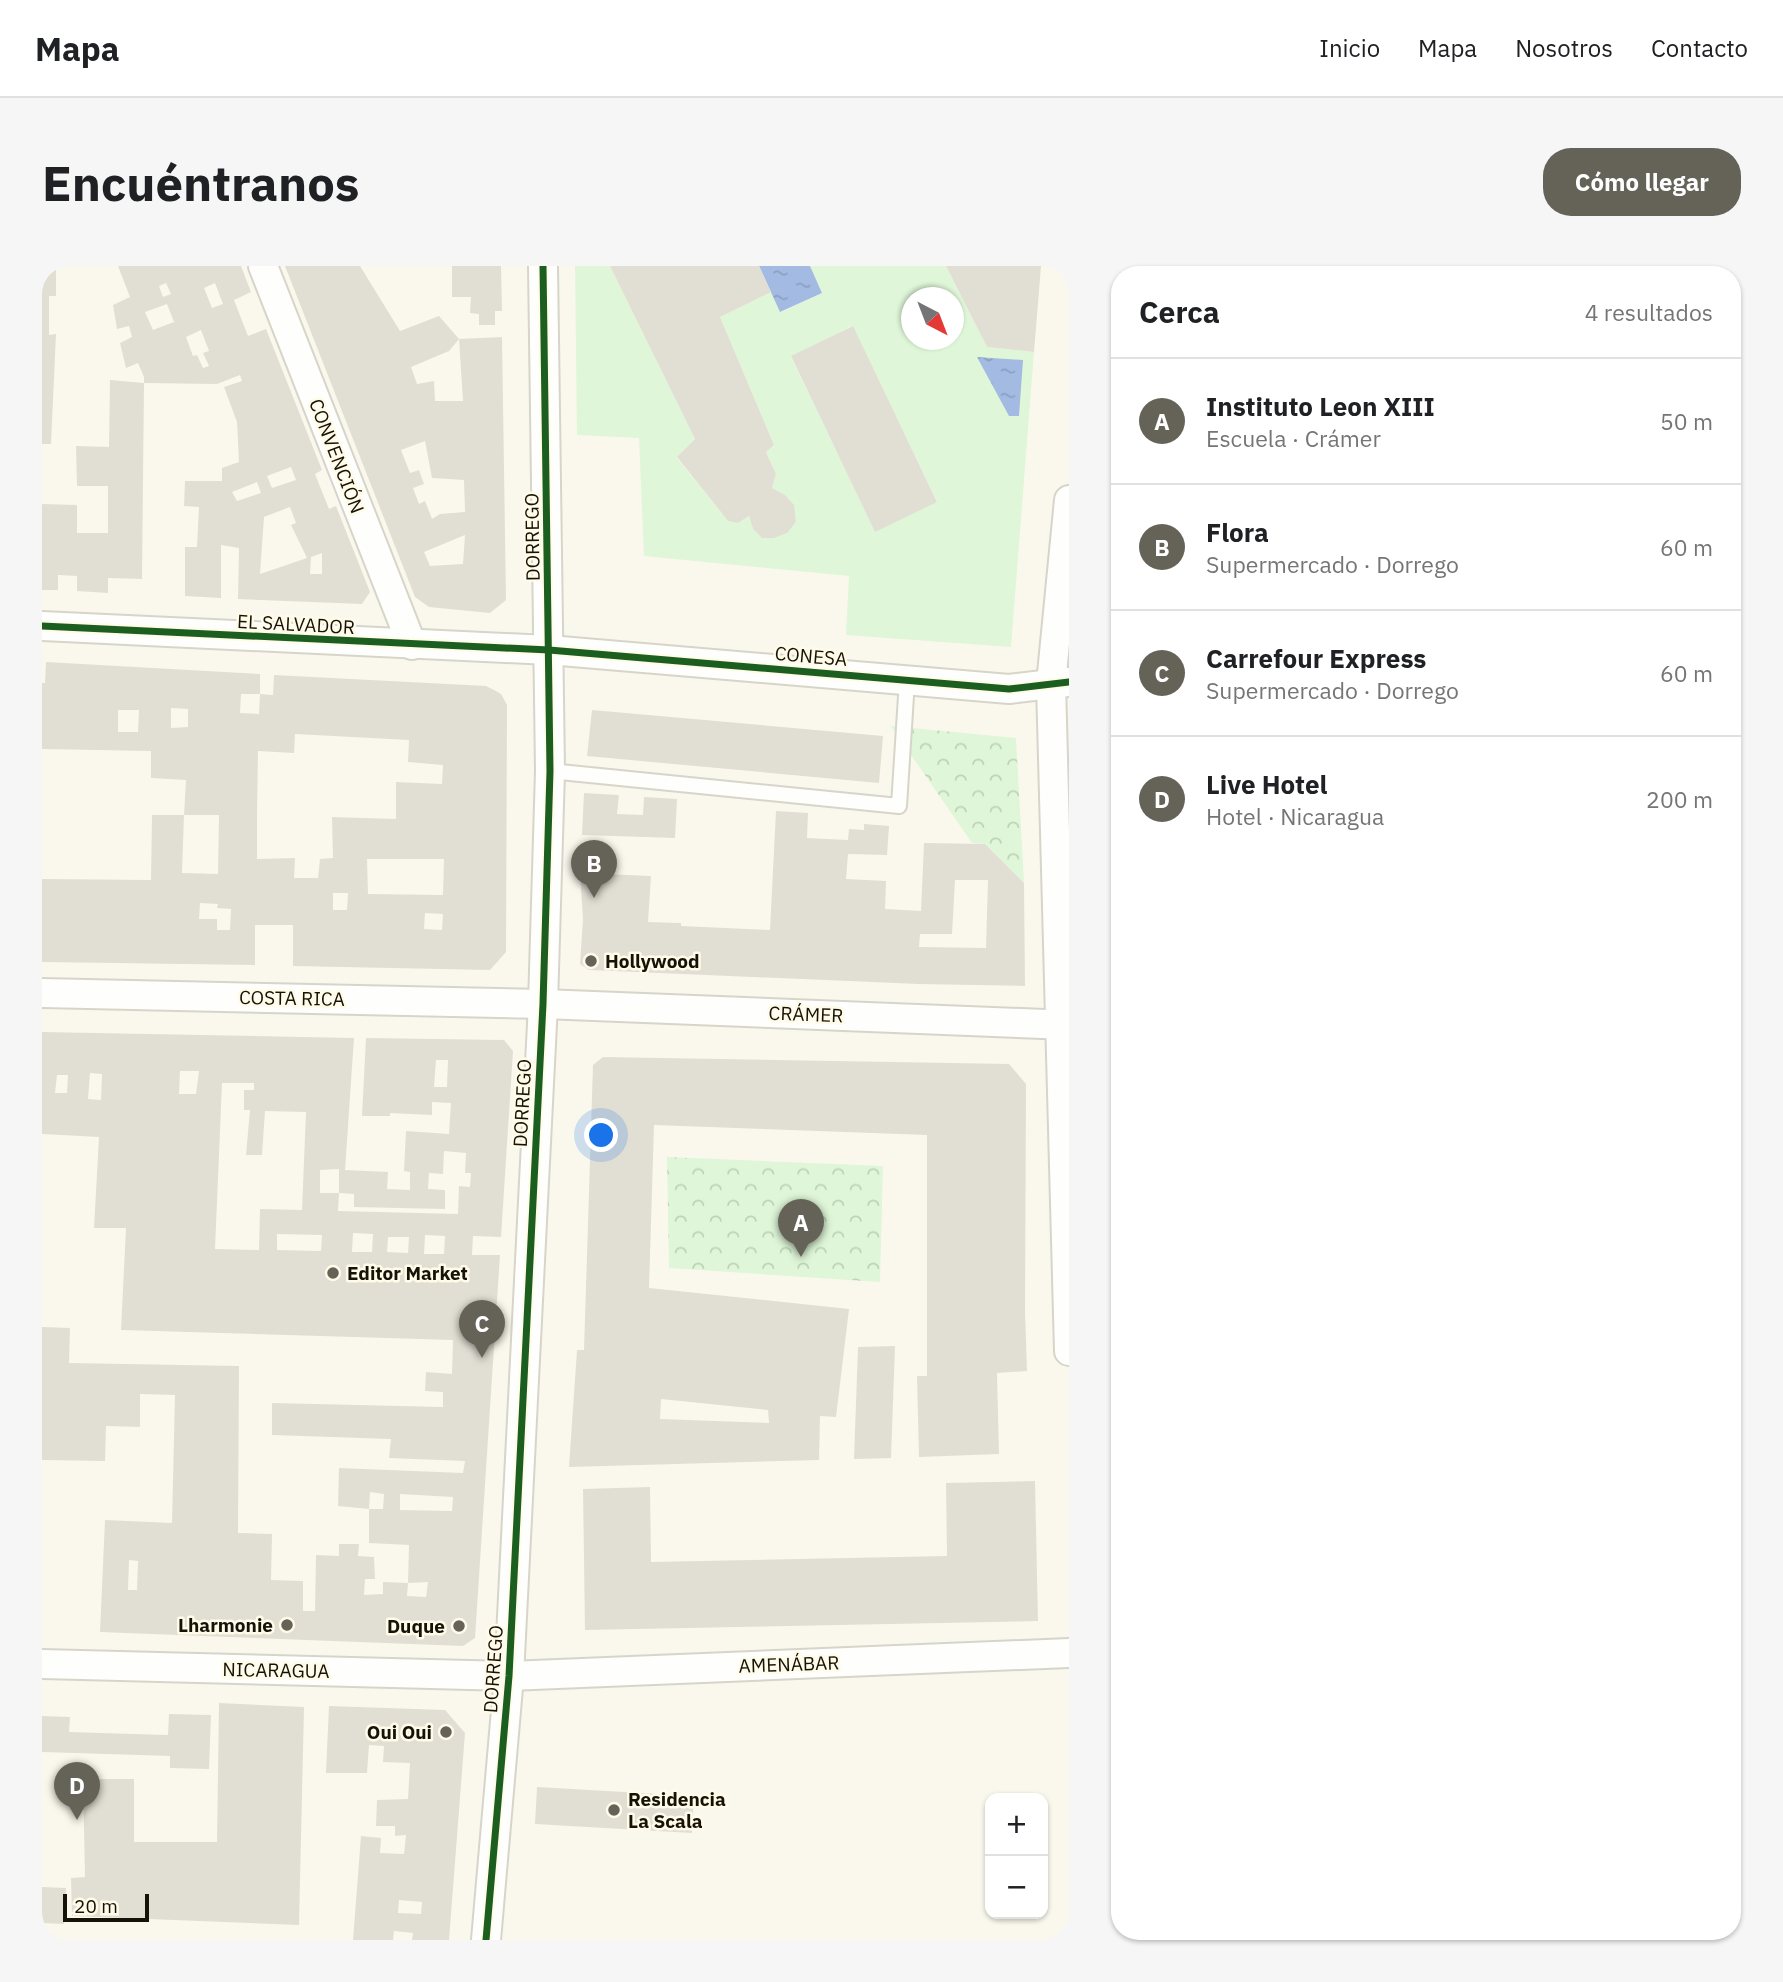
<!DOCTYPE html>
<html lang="es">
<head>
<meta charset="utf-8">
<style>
	body { margin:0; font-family:"IBM Plex Sans",sans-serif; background:#f6f6f6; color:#202124 }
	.controls { position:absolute; right:21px; bottom:21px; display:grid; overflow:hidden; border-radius:14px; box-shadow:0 2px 5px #0004 }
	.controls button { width:63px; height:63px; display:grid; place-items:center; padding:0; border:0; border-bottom:2px solid #e0e0e0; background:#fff; color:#202124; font:35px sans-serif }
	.compass { position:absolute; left:859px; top:21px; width:63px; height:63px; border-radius:50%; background:#fff; box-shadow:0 2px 5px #0004; rotate:138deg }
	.scale { position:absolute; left:21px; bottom:18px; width:86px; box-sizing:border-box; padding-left:7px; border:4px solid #151207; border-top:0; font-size:19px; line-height:24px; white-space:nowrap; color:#151207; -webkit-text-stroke:5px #fffbe8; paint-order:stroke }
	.you { position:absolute; left:560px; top:870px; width:24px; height:24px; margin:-18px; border:5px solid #fff; border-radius:50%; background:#1a73e8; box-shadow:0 0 0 10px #1a73e833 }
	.badge { display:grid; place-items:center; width:46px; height:46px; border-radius:50%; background:#656258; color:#fff; font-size:23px; font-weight:700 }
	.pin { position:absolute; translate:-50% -58px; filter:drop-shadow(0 2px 4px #0008) }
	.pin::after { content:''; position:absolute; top:37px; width:24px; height:21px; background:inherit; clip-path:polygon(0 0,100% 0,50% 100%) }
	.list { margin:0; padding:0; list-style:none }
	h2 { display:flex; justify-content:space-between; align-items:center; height:91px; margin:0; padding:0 28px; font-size:30px }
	h2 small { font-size:23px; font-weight:400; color:#757577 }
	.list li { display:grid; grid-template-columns:46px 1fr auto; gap:21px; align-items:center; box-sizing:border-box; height:126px; padding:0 28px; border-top:2px solid #e0e0e0 }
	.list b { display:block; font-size:26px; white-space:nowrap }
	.list p { margin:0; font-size:23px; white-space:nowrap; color:#757577 }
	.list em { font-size:23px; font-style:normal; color:#757577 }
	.map { position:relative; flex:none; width:1027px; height:1674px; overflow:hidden; border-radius:28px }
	header { display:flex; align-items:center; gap:42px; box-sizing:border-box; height:98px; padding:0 35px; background:#fff; border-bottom:2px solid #e0e0e0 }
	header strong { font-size:33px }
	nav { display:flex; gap:38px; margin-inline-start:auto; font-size:24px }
	.intro { display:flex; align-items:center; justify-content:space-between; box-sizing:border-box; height:168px; padding:0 42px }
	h1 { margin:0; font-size:49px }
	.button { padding:18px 32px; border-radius:28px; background:#656258; color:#fff; font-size:24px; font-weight:700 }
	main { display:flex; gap:42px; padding:0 42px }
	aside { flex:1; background:#fff; border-radius:28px; box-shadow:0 2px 5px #0004 }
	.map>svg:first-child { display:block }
	.green { fill:#dff6d8; fill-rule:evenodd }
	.forest { fill:url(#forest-crowns) }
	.water { fill:url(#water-ripples) }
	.building { fill:#e1dfd4; fill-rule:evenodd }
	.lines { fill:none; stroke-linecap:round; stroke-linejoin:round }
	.service-casing { stroke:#d7d5ca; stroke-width:18 }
	.minor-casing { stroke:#d7d5ca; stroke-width:32 }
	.service { stroke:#fefefc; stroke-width:14 }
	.minor { stroke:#fefefc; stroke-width:28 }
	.cycleway-casing { stroke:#fffbe8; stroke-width:11 }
	.cycleway { stroke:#1b5e20; stroke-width:7 }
	.poi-dot { fill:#656258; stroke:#fffbe8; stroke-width:2.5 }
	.labels { text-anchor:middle; stroke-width:5; stroke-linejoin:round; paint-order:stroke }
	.street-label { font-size:19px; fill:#151207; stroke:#fffbe8 }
	.poi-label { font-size:19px; font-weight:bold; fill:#151207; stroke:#fffbe8; text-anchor:start }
</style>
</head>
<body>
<header>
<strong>Mapa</strong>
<nav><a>Inicio</a><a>Mapa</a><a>Nosotros</a><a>Contacto</a></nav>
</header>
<div class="intro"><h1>Encuéntranos</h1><a class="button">Cómo llegar</a></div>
<main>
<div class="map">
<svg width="1027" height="1674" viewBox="0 0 1027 1674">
	<defs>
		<pattern id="forest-crowns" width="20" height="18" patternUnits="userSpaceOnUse" patternTransform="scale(1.75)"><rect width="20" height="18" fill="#dff6d8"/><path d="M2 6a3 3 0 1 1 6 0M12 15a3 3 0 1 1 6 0" fill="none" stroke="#bed2b8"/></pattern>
		<pattern id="water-ripples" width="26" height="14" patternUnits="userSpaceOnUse" patternTransform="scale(1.75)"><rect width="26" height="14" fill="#a3bbe2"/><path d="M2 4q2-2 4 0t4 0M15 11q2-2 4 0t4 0" fill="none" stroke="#8ba0c0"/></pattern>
	</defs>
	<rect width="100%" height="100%" fill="#faf8ed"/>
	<path class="green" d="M533,0H568L653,173L635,192L686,255L696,257L707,250L711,263L720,272C736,273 744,268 754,256C752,237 747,230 730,222L734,208L724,186L732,179L678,51L729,26L739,46L780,27L768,0H904L945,81L992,86L969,381L804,369L807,310L602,290L597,172L535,169ZM870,32H912V74H870ZM810,60L895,235L833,265L749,91Z"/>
	<g class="forest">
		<path d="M849,460L974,472L982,617L943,578L930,577Z"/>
		<path d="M625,891L841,900L838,1016L627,1002Z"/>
	</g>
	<g class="water">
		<path d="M717,0H768L780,27L738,46Z"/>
		<path d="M935,91L981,94L977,150H967Z"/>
	</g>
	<g class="building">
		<path d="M0,0H14V30H7V69L14,68L9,178H0Z"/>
		<path d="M76,0H199L209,26L192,34L206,70L224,63L280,204L273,208L287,243L294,240L328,326L320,338L196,333L197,282L179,279V332L143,330V281H155L157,241L142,240L143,215H180V202L197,196L195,156L182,121L200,115L198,109L175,118L102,117V111L96,97L84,102L78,77L90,71L87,60L75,63L71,39L88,31ZM124,17L129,28L121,31L117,20ZM173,17L181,38L170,42L162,22ZM125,38L132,56L111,64L103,46ZM159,64L167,85L161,87L167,100L161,102L155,89L151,90L144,71ZM249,201L254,214L230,222L225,210ZM215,216L219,227L195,235L190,226ZM248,241L254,257L249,259L265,292L218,308L222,251ZM280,287V308H268L269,291Z"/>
		<path d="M243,0H318L358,65L397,50L417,73L460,71L464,334L448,347L387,341L373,331ZM417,73L421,135H393L392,115L375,118L369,101L407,85ZM383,175L390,212L422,214L423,246L398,248L390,253L383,235L377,238L371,222L382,218L377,204L368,207L359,184ZM423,269L421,298L388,300L382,286Z"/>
		<path d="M410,0H459L460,45H453V59H437V48L428,47L429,31H410Z"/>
		<path d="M568,0H717L729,26L678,51L732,179L724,186L734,208L730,222L743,229L752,239L754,256L745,267L732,272H720L711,263L707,250L696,257L686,255L635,191L653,173Z"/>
		<path d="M904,0H999L992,86L945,81Z"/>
		<path d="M811,60L895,236L833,266L749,90Z"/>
		<path d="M68,114L102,117L100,313L66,312V327L35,325V310L16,309V324H0V238L35,239V267H66V220H35L34,180L67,181Z"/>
		<path d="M4,396L218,408V428L231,429L232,409L444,420L452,424L459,428L465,439L464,686L448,704L251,700V659H213V699L0,696V613L109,614L110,549H142L140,607L176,608L177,549H142L144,514L109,512V485L0,483V417H3ZM199,428H218L217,448L198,447ZM129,442L146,443V461L129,462ZM76,444H97L96,466H76ZM253,468L367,474L366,496L401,499L400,518L354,516V553L290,551L291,592L278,593L276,612H252L253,592L215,593V548L216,485L252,487ZM325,593H402L401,629L326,628ZM291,627H306L305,644H291ZM158,637L176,638L175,642L189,643L188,664H175V653H157ZM383,647L401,648L400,664L382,663Z"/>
		<path d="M550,444L841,470L837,517L545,490Z"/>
		<path d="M542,527L577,529L575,548L601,549L602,531L635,533L633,572L540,569Z"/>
		<path d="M734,545L766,547L765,572L806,574L807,563L822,564V558L847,560L845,589L806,588L804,613L844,615L843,643L879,645L882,577L943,578L982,617L983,720L876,718L547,704L538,698L541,653L538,607L609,610L606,656L639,657V660L728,664ZM913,614H946L944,682L877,681L878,668H910Z"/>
		<path d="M0,766L312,772L303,904L346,906L345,923L368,924V906L362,905L364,865L407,868L409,837L390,836V849L348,847V850H320L324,772L462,774L471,785L459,971L431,970L430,989H458L433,1372L421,1380L58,1366L63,1254L130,1257L133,1129L98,1128V1161L64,1160L63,1195L0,1194V1061L28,1062L27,1097L197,1100L196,1267L230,1268L229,1314L261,1315V1345H273L274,1289L297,1290V1278H317L316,1290L332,1291L333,1313H323L322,1329L341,1328V1316L366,1317L367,1279L327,1277V1243H341L342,1228L328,1226L327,1243L296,1240L297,1202L421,1207L423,1195L347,1192L349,1173L230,1169V1137L401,1141V1126L383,1125L384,1106L410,1108L411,1074L79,1064L84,962H52L57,871L0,868ZM394,794H406L405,821H392ZM138,805H157L154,828H137ZM48,807L60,808L59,834L46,833ZM15,809H26L25,827H13ZM180,817H212V824H202V844H208L204,889H220L223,845L264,846L260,944L218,943L217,984L173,983ZM402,885L424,887L423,907H429L428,921L417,920L416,948L296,945L297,927L312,928V941L403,943V924L386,923L387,907L401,908ZM297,903V927H278V904ZM311,967L331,968L330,986H310ZM235,968L280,969L279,985L235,984ZM383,969L403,970L402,988H382ZM346,971H367L366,987L345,986ZM358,1228L411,1231L410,1245L358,1244ZM87,1294L96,1295L95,1324H86ZM386,1316L384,1331L365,1330L366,1317Z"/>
		<path d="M561,791L967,798L984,818L983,1046L985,1105L955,1107L957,1188L877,1191L875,1110H885V869L612,859L607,1022L807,1043L794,1151L778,1150L777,1194L527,1201L535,1084H542L551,799ZM619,1133L726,1144L727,1157L618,1153Z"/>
		<path d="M853,1080L849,1192L812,1193L816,1081Z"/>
		<path d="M993,1215L996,1355L543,1364L541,1223L608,1221L609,1296L905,1290L904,1217Z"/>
		<path d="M177,1437L262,1441L257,1659L30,1650L29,1612L43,1611L41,1513H92V1576H175Z"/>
		<path d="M287,1440L403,1444L423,1467L407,1674H370L371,1667L352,1665L351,1674H311L319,1570L339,1572L338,1587L362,1588L364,1569L353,1570V1560H334L335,1534L366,1533L368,1497L341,1496L342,1480L327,1479L325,1507H284ZM357,1634L380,1636L379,1648L356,1647Z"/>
		<path d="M127,1448L169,1449L167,1503L128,1502V1490L0,1486V1450L28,1451L27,1466L126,1469Z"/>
		<path d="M495,1521L652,1530L650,1567L493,1558Z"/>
		<path d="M0,1621L24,1622L22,1658L0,1657Z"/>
	</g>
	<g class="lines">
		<g class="service-casing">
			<path id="service" d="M508,505L857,540L865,414"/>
		</g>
		<g class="minor-casing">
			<g id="minor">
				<path d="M221,0L370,379"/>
				<path d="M1027,234L1009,418L1027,1085"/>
				<path d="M0,360L507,384L967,423L1027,416"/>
				<path d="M0,727L501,738L1027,759"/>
				<path d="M0,1398L467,1410L1027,1387"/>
				<path d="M444,1674L467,1410L501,738L508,505L501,0"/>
			</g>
		</g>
		<use href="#service" class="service"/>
		<use href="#minor" class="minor"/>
		<g class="cycleway-casing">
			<g id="cycleway">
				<path d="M0,360L507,384L967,423L1027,416"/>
				<path d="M444,1674L467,1410L501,738L508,505L501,0"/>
			</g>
		</g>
		<use href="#cycleway" class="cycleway"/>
	</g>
	<g class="poi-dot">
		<circle cx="549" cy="695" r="7"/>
		<circle cx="291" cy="1007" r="7"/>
		<circle cx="245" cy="1359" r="7"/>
		<circle cx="417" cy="1360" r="7"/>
		<circle cx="404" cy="1466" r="7"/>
		<circle cx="572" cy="1544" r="7"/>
	</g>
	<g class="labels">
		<g class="street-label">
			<text transform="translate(295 190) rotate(69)" y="7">CONVENCIÓN</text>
			<text transform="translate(490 271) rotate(-91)" y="7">DORREGO</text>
			<text transform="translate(254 358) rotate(3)" y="7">EL SALVADOR</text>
			<text transform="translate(769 390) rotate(5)" y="7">CONESA</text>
			<text transform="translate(250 732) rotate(1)" y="7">COSTA RICA</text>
			<text transform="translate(764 748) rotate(2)" y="7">CRÁMER</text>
			<text transform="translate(480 837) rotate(-87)" y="7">DORREGO</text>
			<text transform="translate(747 1398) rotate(-2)" y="7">AMENÁBAR</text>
			<text transform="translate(451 1403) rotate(-86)" y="7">DORREGO</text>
			<text transform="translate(234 1404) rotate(1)" y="7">NICARAGUA</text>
		</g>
		<g class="poi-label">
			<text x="563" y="702">Hollywood</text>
			<text x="305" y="1014">Editor Market</text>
			<text x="231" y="1366" text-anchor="end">Lharmonie</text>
			<text x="403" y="1367" text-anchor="end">Duque</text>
			<text x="390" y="1473" text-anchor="end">Oui Oui</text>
			<text x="586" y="1540">Residencia<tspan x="586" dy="22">La Scala</tspan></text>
		</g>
	</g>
</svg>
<div class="controls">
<button>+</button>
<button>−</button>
</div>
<svg class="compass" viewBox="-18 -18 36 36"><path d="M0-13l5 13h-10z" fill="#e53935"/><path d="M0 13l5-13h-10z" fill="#757577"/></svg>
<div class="scale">20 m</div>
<div class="you"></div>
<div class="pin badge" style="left:759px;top:991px">A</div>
<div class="pin badge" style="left:552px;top:632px">B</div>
<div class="pin badge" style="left:440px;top:1092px">C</div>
<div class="pin badge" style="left:35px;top:1554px">D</div>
</div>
<aside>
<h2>Cerca<small>4 resultados</small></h2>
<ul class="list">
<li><span class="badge">A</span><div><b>Instituto Leon XIII</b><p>Escuela · Crámer</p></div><em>50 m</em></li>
<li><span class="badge">B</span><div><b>Flora</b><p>Supermercado · Dorrego</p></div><em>60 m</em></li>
<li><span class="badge">C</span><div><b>Carrefour Express</b><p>Supermercado · Dorrego</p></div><em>60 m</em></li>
<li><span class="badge">D</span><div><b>Live Hotel</b><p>Hotel · Nicaragua</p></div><em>200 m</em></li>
</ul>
</aside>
</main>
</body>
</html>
